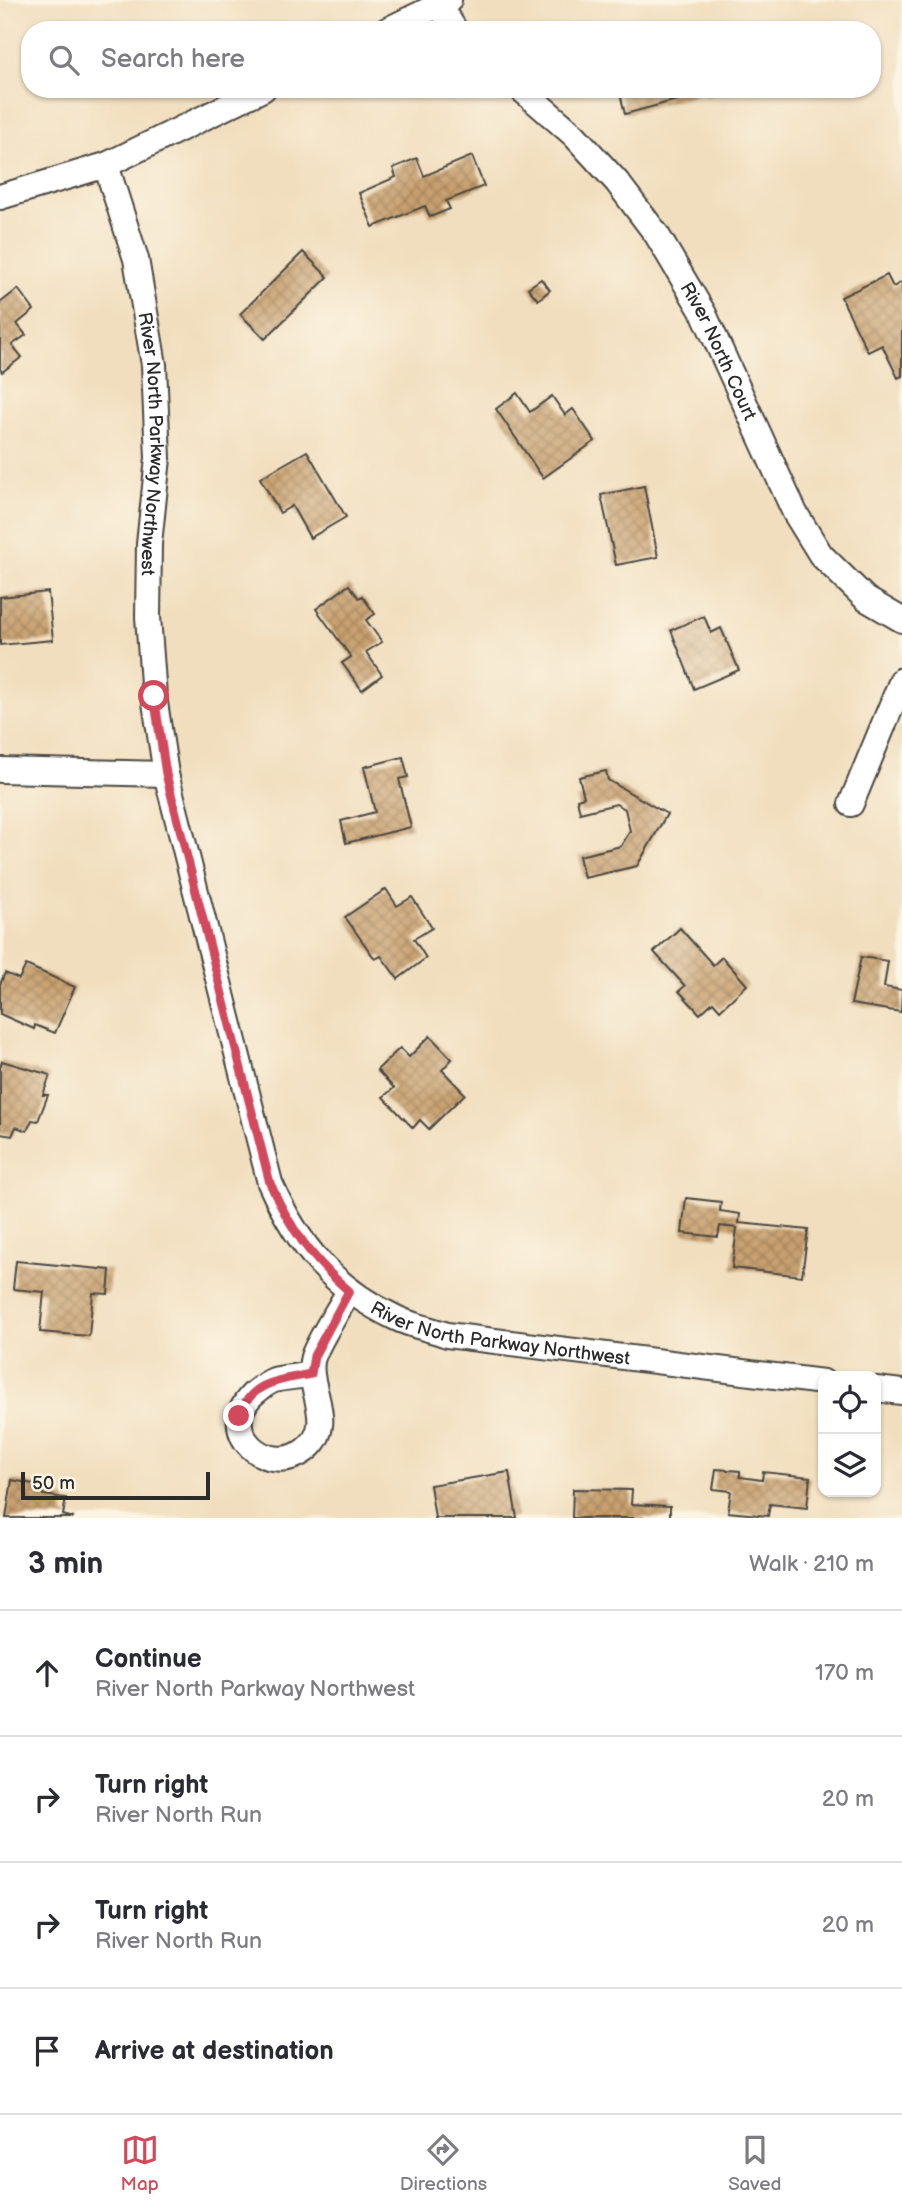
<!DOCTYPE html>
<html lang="en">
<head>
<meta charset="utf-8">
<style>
	body { margin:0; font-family:"Balsamiq Sans",sans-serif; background:#f7f7f7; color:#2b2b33 }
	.controls { position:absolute; right:21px; bottom:21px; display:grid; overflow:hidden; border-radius:14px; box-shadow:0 2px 5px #0004 }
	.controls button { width:63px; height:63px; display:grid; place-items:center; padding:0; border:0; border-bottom:2px solid #e1e1e2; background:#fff; color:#2b2b33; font:35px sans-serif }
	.scale { position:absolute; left:21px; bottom:18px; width:189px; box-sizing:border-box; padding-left:7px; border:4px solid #2b2b2b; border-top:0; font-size:19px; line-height:24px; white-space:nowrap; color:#2b2b2b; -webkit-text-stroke:5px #fcf5e5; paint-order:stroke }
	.stop { position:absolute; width:21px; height:21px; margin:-16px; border:5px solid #d1495b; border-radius:50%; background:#fff }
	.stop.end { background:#d1495b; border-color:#fff; box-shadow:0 2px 7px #0008 }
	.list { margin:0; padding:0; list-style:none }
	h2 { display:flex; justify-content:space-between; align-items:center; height:91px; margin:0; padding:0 28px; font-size:30px }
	h2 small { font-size:23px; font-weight:400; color:#7c7c81 }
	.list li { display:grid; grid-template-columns:46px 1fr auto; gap:21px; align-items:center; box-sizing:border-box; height:126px; padding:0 28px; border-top:2px solid #e1e1e2 }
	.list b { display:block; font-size:26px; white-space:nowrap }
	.list p { margin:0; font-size:23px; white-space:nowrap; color:#7c7c81 }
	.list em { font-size:23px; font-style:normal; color:#7c7c81 }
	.icon { flex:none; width:38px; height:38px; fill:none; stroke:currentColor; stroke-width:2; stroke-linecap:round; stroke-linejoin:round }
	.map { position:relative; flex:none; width:902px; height:1518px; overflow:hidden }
	.search { position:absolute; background:#fff; box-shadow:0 2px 5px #0004; left:21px; right:21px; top:21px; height:77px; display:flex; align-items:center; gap:18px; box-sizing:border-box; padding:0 24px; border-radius:28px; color:#7c7c81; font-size:26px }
	.sheet { height:595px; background:#fff }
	nav { display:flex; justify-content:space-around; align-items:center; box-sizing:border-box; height:98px; border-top:2px solid #e1e1e2; background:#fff; font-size:19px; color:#7c7c81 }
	nav a { display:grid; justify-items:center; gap:4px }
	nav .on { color:#d1495b }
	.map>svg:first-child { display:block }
	.building { fill:url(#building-cross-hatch) }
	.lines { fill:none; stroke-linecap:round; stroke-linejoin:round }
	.minor-casing { stroke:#494641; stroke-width:28 }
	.minor { stroke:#fff; stroke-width:24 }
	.route { stroke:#d1495b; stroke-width:9 }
	.labels { text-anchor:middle; stroke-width:5; stroke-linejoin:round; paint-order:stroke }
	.street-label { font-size:19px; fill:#2b2b2b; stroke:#fcf5e5 }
</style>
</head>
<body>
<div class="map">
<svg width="902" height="1518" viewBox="0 0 902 1518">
	<defs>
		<pattern id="building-cross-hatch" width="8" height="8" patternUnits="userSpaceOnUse" patternTransform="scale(1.75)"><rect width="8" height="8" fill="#c9a16f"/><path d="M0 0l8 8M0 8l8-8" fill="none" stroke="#a3835b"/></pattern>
	</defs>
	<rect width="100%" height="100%" fill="#fcf5e5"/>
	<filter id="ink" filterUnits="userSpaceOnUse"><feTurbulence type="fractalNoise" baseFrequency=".0143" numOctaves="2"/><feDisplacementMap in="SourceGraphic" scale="14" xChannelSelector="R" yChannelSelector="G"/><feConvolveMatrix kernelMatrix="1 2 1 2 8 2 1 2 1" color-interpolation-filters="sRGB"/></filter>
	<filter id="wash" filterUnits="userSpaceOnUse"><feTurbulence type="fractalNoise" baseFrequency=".00686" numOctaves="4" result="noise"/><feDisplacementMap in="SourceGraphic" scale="28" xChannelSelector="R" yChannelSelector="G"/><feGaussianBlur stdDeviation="1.57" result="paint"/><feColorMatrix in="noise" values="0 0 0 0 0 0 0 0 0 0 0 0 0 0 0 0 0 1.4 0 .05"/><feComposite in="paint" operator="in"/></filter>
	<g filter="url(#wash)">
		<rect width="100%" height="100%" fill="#f1debe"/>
		<g id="blocks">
			<g class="building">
				<path d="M619,89H732V90L705,97L703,93L625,114Z"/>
				<path d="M472,156L484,186L446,201L450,209L430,217L425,206L373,227L359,193L396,177L393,168L417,158L424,176Z"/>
				<path d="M303,252L328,277L265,339L240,314Z"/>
				<path d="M887,275L893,287L902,282V376L898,378L882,345L868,352L841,297Z"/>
				<path d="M541,279L550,290L538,300L528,288Z"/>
				<path d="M18,289L34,310L17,324L26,335L12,345L22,357L2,372L0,369V303Z"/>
				<path d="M517,393L530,412L552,396L565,415L573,409L595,441L543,478L496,409Z"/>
				<path d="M307,451L346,517L310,538L292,506L280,513L260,478Z"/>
				<path d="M644,486L658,557L616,565L601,495Z"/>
				<path d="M349,585L359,598L362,596L375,614L366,620L382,642L366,652L382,675L362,690L342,663L351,657L316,609Z"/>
				<path d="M48,592L53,640L0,645V597Z"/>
				<path d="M704,616L711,633L721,628L739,670L694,689L671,630Z"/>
				<path d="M403,757L408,777L399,779L411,827L346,843L341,821L375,812L364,767Z"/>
				<path d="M606,771L608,780L667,814L637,866L584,878L579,856L621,846L630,831L625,809L616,804L580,813L577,799L584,797L579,777Z"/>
				<path d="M386,889L397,906L412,897L432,928L414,939L426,958L398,979L381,956L375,959L345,917Z"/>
				<path d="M680,928L713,965L722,957L747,985L720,1010L713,1002L700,1014L679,991L685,986L654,952Z"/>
				<path d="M861,957L888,961L884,987L902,990L901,1012L851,1004Z"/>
				<path d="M26,965L75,987L55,1033L35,1025L34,1029L0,1014V984L5,973L19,979Z"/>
				<path d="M430,1036L452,1059L442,1070L465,1094L429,1129L420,1120L413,1128L383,1097L394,1088L377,1070L400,1048L409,1057Z"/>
				<path d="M2,1061L50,1075L43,1095H48L38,1121L32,1120L27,1131L16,1127L12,1136L0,1134V1068Z"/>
				<path d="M686,1198L721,1202L720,1211L740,1214L739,1223L808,1230L802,1276L732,1268L737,1228L720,1226L718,1237L682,1233Z"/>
				<path d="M16,1261L110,1270L108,1294L93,1293L89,1336L40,1332L44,1292L13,1289Z"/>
				<path d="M716,1469L740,1471V1477L762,1480L763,1472L810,1477L807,1508L770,1504L768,1516L728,1512L731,1491L713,1489Z"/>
				<path d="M509,1472L517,1518H435L430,1485Z"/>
				<path d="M12,1480L44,1486L43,1495L66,1498L63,1515L74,1518H6Z"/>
				<path d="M573,1489L632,1490L631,1504L670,1506V1518H572Z"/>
			</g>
		</g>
	</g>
	<g filter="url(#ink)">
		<use href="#blocks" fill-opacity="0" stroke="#494641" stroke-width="2"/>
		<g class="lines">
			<g class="minor-casing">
				<g id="minor">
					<path d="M439,5L455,30"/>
					<path d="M387,30L449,0"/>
					<path id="s1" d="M521,89L574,135L617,182L657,235L704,314L795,513L821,555L866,599L902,620"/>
					<path id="s2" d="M106,165L136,259L154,365L158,458L149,544L148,617L154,696L166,774L270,1183C298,1246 333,1288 396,1318C412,1326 431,1329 447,1335L823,1382"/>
					<path d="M0,197L106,165L263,89"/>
					<path d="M0,770L166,774"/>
					<path d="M851,804L902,680"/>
					<path d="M311,1374C299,1377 285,1377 274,1380C266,1383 259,1389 252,1395C216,1432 267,1477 304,1451C340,1425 304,1386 313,1357C320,1337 339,1310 349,1291"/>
					<path d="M876,1389L902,1392"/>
				</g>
			</g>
			<use href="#minor" class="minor"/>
		</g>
	</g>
	<g class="lines" filter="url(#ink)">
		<path class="route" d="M154,696L166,774L270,1183C290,1229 312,1259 349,1291L314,1356L311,1374C280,1380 251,1381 239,1416"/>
	</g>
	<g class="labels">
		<g class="street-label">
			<text dy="7" stroke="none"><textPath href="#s1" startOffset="332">River North Court</textPath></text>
			<text dy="7" stroke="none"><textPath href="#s2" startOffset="285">River North Parkway Northwest</textPath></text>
			<text dy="7" stroke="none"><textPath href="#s2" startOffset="1334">River North Parkway Northwest</textPath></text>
		</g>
	</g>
</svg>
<div class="controls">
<button><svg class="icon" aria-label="locate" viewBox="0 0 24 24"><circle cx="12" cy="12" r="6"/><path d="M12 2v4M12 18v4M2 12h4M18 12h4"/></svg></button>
<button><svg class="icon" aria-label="layers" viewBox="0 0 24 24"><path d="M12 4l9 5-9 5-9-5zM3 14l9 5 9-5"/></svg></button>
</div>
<div class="scale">50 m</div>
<div class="stop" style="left:154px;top:696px"></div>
<div class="stop end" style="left:239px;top:1416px"></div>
<div class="search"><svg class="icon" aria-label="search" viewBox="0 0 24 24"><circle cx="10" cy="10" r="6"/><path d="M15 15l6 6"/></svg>Search here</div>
</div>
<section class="sheet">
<h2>3 min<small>Walk · 210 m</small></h2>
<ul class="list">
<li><svg class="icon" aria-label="ahead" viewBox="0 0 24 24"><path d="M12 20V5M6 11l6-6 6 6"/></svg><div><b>Continue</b><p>River North Parkway Northwest</p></div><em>170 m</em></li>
<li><svg class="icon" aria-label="right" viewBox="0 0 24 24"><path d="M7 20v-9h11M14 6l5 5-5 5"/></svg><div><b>Turn right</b><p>River North Run</p></div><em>20 m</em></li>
<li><svg class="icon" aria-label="right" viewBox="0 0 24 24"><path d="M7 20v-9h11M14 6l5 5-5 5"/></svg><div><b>Turn right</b><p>River North Run</p></div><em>20 m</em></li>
<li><svg class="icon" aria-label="arrive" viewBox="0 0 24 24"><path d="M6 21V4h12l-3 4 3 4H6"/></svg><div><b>Arrive at destination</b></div></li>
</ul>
</section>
<nav>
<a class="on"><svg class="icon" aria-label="map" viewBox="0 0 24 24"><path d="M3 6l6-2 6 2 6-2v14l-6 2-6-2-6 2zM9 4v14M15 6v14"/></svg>Map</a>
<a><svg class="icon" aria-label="directions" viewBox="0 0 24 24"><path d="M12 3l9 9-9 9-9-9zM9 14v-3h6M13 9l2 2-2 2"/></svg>Directions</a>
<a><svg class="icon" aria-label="saved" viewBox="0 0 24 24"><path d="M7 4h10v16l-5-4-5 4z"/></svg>Saved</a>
</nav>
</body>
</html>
